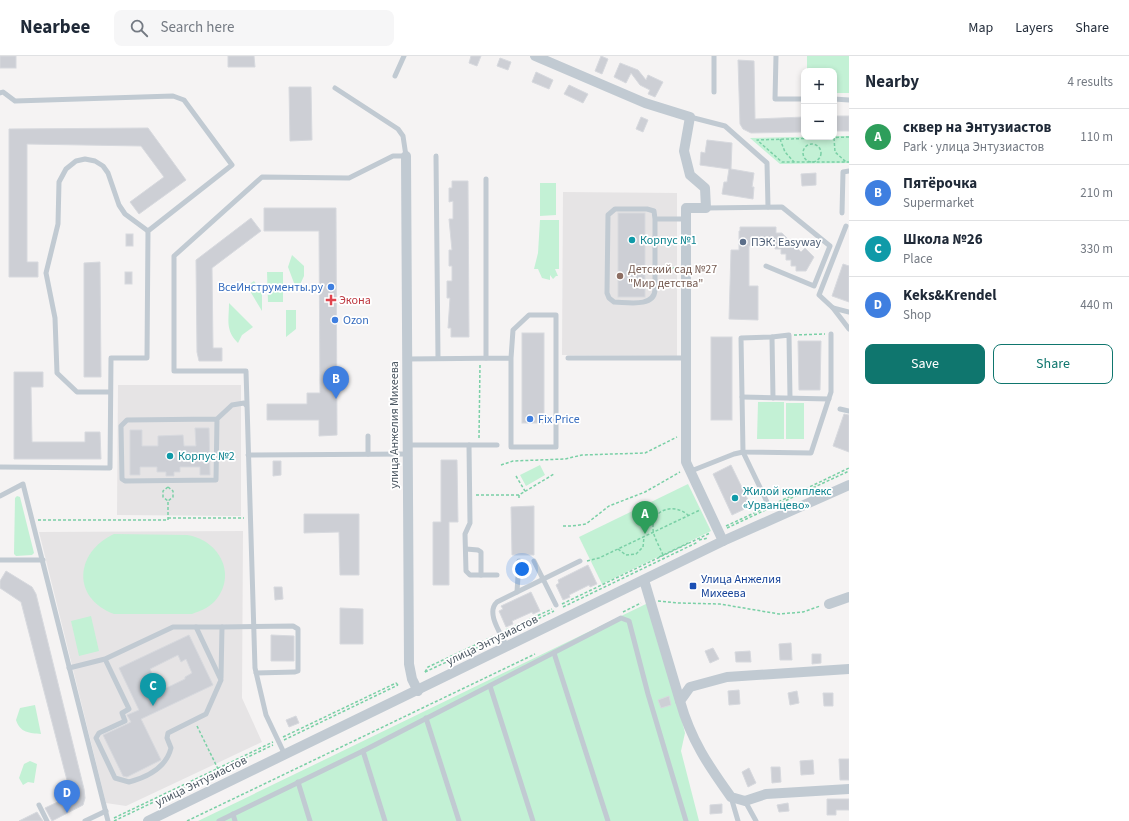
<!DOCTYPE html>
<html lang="en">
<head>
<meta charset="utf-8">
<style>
	body { margin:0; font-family:"Source Sans 3",sans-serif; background:#f6f6f7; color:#1f2937 }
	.controls { position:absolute; right:12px; top:12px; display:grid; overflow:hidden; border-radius:8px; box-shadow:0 2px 6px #0003 }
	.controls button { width:36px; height:36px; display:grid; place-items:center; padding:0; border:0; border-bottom:1px solid #e0e1e3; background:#fff; color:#1f2937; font:20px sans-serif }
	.you { position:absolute; left:522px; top:513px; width:14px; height:14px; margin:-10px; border:3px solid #fff; border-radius:50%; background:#1a73e8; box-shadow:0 0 0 6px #1a73e833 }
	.badge { display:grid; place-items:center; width:26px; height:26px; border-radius:50%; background:#0f766e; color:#fff; font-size:13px; font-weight:700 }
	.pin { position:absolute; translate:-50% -33px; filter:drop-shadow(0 1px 2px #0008) }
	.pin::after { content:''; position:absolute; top:21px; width:14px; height:12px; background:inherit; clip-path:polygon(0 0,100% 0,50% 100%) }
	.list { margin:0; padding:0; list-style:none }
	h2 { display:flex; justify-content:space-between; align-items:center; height:52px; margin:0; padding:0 16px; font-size:17px }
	h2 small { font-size:13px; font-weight:400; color:#747a83 }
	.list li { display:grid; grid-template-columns:26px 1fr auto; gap:12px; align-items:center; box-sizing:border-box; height:56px; padding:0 16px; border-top:1px solid #e0e1e3 }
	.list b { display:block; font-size:15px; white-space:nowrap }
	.list p { margin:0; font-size:13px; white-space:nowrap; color:#747a83 }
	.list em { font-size:13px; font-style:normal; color:#747a83 }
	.actions { display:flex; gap:8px; padding:12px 16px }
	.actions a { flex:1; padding:9px 0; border:1px solid #0f766e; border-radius:8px; text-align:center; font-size:14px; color:#0f766e }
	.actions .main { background:#0f766e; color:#fff }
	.icon { flex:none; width:22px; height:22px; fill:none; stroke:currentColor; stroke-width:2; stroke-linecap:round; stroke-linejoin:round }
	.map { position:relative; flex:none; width:849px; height:765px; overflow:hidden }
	header { display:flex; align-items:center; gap:24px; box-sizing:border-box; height:56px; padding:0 20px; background:#fff; border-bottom:1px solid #e0e1e3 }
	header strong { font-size:19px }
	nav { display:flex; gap:22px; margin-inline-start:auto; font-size:14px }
	.search { width:280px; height:36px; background:#f6f6f7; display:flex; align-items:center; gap:10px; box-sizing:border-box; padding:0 14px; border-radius:8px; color:#747a83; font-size:15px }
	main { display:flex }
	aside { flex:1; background:#fff }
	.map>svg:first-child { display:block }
	.education { fill:#e6e4e5 }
	.green { fill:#c3f1d5 }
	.building { fill:#cdcfd5; stroke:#d7d9de; fill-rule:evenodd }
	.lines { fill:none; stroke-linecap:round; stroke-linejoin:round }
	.path { stroke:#7ad0a6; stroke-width:1.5; stroke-dasharray:3 2; stroke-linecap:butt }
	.lane { stroke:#c1cad2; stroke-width:5 }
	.street { stroke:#c1cad2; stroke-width:10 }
	.culture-dot { fill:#0f9aa8; stroke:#fff; stroke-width:1.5 }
	.service-dot { fill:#5c6f8a; stroke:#fff; stroke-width:1.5 }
	.education-dot { fill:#8d6e63; stroke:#fff; stroke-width:1.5 }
	.shop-dot { fill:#3f7fe0; stroke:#fff; stroke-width:1.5 }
	.health-dot { fill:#e0444e; stroke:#fff; stroke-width:1.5 }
	.transit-dot { fill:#1a4fb4; stroke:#fff; stroke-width:1.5 }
	.labels { text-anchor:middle; stroke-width:3.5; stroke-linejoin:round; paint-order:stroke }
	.culture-label { font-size:12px; fill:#0d838f; stroke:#fff; text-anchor:start }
	.service-label { font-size:12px; fill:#4e5e75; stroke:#fff; text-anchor:start }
	.education-label { font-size:12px; fill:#785e54; stroke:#fff; text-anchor:start }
	.shop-label { font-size:12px; fill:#366cbe; stroke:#fff; text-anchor:start }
	.health-label { font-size:12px; fill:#be3a42; stroke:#fff; text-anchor:start }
	.street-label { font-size:12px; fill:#4a5661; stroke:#fff }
	.transit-label { font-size:12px; fill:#164399; stroke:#fff; text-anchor:start }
</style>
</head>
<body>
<header>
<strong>Nearbee</strong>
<div class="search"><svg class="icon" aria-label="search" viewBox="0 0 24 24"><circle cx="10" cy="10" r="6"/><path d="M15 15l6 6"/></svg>Search here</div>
<nav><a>Map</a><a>Layers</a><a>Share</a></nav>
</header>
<main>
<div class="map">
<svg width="849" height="765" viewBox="0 0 849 765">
	<rect width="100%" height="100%" fill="#f5f3f3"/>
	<g class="education">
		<path d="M563,136L677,137V300L562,299Z"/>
		<path d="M118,329H241V460L117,459Z"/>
		<path d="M243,475L242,642L262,686L126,750L106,747L39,476Z"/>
	</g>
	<g class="green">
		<path d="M807,0H849V37H834V15H807Z"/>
		<path d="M834,80H849V107L780,108L750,82Z"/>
		<path d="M540,127H556V159L540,160Z"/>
		<path d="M540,164H559V213H555L558,220H556L553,223L550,219V224L542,222L538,213H534L538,197Z"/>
		<path d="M292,199L304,210V220L297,235L288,211Z"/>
		<path d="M267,216H283V246H268Z"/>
		<path d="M254,225L262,236V255L247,230Z"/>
		<path d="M229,247L253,271L242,279L238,287C225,274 229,264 229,247Z"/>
		<path d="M286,254H296V273L286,281Z"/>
		<path d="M758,346H784V383H757Z"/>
		<rect x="786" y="347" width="18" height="36"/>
		<path d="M540,409L545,419L526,430L520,419Z"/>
		<path d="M688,428L711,475L602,528L579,481Z"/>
		<path d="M17,440L20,441L34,497L32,499L16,500L14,498L15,442Z"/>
		<path d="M114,478L187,479C220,484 238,520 214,546C208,552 200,555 192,558H114C71,542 75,496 114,478Z"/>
		<path d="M648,547L673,628L685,677L681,695L699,765H198Z"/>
		<path d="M91,560L99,595L79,600L71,565Z"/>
		<path d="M35,649L41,678C30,677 20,677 16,664L20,652Z"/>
		<path d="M30,705L37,708L34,727L28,726L23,729L19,722L24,708Z"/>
	</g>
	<g class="building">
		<rect x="0" y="0" width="16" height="12"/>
		<path d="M228,0H254L255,11H228Z"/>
		<path d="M471,0H481L477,10L469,7Z"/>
		<path d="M601,0L608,3L602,18L595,15Z"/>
		<path d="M500,2L511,6L508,14L497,10Z"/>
		<path d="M738,4L754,5L755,63L804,61V76L751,77L743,73L740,68Z"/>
		<path d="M620,7L638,14L646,24L648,19L663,26L655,41L648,38L650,34L640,29L631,17L626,27L614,21Z"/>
		<path d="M536,16L553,24L549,33L532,26Z"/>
		<path d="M569,29L588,38L583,47L564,38Z"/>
		<path d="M289,31H311L312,84L290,85Z"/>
		<rect x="834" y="60" width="15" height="15"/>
		<path d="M641,61L648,64L643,76L636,73Z"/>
		<path d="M148,72L186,124L139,158L130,146L164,121L141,90L27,88V206H38V221H9V73Z"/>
		<path d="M707,84L732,87L731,113L754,117L752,131H754L753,143L722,138L724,126H727L729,113L700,109L701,96L705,97Z"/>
		<path d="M816,117V129L802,130L801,118Z"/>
		<path d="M452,125H468L469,281H451V272H448L450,242H447V225H452V210H449V194H452L449,163H453V145L449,146V132H452Z"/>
		<path d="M264,152H336L337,379L319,380V364H267V348H307V337H320L319,175H264Z"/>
		<rect x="618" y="157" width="27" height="84"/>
		<path d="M251,162L261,175L212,212L213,292H222V305H199L197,296L196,204Z"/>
		<path d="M740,171H776V177H782L801,196L805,192L814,201L806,215H796V210H791V204H786V198H781V193H775V190H749V230H758V264L729,263L731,194H739V175H740Z"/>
		<rect x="126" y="178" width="7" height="12"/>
		<path d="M100,206L101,321H84V207Z"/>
		<path d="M843,208L849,210V246L832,240Z"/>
		<rect x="125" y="216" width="7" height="12"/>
		<rect x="522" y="277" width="22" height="90"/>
		<rect x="711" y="281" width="21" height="83"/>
		<path d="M798,285H821L820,334H799Z"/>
		<path d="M14,316H43V331H31L32,386H85V376H100L101,403H14Z"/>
		<path d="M844,358L849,359V396L833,390Z"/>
		<path d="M195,372H209L210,419H200V411H180V416H174V420H166V416H157V411H140V419H130V374H142V390H158V380L183,379L184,390H196Z"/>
		<path d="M441,404H457L458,466H449V529H433V466H441Z"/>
		<path d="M273,405H281V419L273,420Z"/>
		<path d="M731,409L751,450L732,459L713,418Z"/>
		<path d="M534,450V499H512L511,451Z"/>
		<path d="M304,458H359V519H340L339,476L304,477Z"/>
		<path d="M588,509L597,528L590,531L589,529L569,539L570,541L563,544L556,529L559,527L558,524Z"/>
		<path d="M6,515L32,531L36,538L84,733L85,742L83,749L52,765L45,752L64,743L69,732L21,546L0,532V525Z"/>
		<path d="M274,531H282L283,543L275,544Z"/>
		<path d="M531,536L540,555L533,558L532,556L512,565L513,568L506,571L499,555L503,553L501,550Z"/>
		<path d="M340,552L363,553V588H340Z"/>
		<path d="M189,579L213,629L141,663L161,704L127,721L123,720L103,679L127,668L131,666L127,659L139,654L119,612ZM178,599L181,606L186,603L192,617L185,621V623L160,635L150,613Z"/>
		<path d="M271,579L294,580V605H271Z"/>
		<path d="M791,587L792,604H780L779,588Z"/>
		<path d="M713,592L719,603L710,607L705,595Z"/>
		<path d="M750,595L751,606H736L735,596Z"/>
		<path d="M812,598H821V607L812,608Z"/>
		<path d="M739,634L740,648L729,649L728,635Z"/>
		<path d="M797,635L799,647L790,649L788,637Z"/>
		<path d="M823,637H833V650H824Z"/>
		<path d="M669,640L671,649L661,652L658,644Z"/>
		<path d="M296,660L299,667L289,671L286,664Z"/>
		<path d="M839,703H849V724H840Z"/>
		<path d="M813,704L814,718L801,719L800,705Z"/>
		<path d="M771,711H780L781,726L772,727Z"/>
		<path d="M749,712L756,727L748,731L742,716Z"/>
		<path d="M827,743H849V754H836V759H827Z"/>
		<path d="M788,747L789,755L779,756L777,749Z"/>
		<path d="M722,748V757L710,758V749Z"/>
		<path d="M37,756L43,765H19Z"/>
	</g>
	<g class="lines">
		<g class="path">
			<path d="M849,81L757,84L782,106H849"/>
			<path d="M834,82L835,96L846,106"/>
			<path d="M780,83L785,96L794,106"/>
			<circle cx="812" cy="97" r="9"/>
			<path d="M661,212H677"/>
			<path d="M794,279L825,278"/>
			<path d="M479,382L480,308"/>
			<path d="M501,409L513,405L565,403L582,399L645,397L677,381"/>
			<path d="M516,420L525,435"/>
			<path d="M168,431L163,435V441L168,445"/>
			<path d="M168,431L173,435V441L168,445"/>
			<path d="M476,439H519L554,418"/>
			<path d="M519,439V444"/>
			<path d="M774,448L849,412"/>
			<path d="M168,462H244"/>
			<path d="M38,464H168V445"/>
			<path d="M563,470H572L586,468L609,450L645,436L680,416"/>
			<path d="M726,470L765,452"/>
			<path d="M727,472L849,415"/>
			<path d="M699,484L708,482"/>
			<path d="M618,493L626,499L636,498L643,491L644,481"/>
			<path d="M663,499C660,491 653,481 653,472C652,452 676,447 689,460"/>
			<path d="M659,501L688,487"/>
			<path d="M587,505L599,502L700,454"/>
			<path d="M658,545L678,547L720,548L779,558L803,556L820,550"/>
			<path d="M562,548L710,477"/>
			<path d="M563,551L698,486"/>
			<path d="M623,556L641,547"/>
			<path d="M506,574L552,553"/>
			<path d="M507,578L554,555"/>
			<path d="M425,616L428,611L494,580"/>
			<path d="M425,616L496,583"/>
			<path d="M197,670L219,715"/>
			<path d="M283,681L396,627L398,629"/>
			<path d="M284,684L398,629"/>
			<path d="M114,762L273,686"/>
			<path d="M114,765L273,689"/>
			<path d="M187,765L535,598"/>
		</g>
		<g class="lane">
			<path d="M714,0V36"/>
			<path d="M776,0L775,43H804"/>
			<path d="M395,20L404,0"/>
			<path d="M0,37L3,36L15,45L173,40L184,44L232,109L148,175L147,302H111L110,412L0,411"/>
			<path d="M834,43L849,44"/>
			<path d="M690,61L725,70L767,107L768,151"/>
			<path d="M436,100L438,302"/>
			<path d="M706,152L782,151L830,190L814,230L766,210"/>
			<path d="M842,157L843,116L849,115"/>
			<path d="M655,163L654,155L647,153H615L608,159L607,237L609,242L614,246C626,246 654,252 655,234V163H686"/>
			<path d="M846,170L819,239L833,252L849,256"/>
			<path d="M833,252L849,273"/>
			<path d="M772,281L773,342"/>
			<path d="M486,302V123"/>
			<path d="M568,302H686"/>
			<path d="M407,303L511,302V391H556V259H529L513,274L511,302"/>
			<path d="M110,336H77L57,317L55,262L46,217L58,168L59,126L66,113L76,105L85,103L95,105L103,110L108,117L119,149L125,158L148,175"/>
			<path d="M742,341L829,343"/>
			<path d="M790,342L789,279L772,281L741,282L743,396L811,397L831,336V278"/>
			<path d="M840,353L849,355"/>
			<path d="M217,363L216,424L125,425L122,423L121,370L127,364L217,363L232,349L244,347L246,349"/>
			<path d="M368,380V398"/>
			<path d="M408,389H497"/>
			<path d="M469,389L470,467L465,478L466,515L470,519H497"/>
			<path d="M248,399L408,398"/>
			<path d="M691,415L734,398L743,396L767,446"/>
			<path d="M0,440L23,428L108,765"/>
			<path d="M466,493L478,494L481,496V519"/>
			<path d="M0,504H43"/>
			<path d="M534,505L556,549"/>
			<path d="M517,536L519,505"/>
			<path d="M196,571H222L221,622"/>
			<path d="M222,571L293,570L298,573V615L295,616L256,617"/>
			<path d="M507,591C502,579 485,557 497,546L580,505"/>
			<path d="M554,597L608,765"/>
			<path d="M69,612L105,603L129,653L122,657L125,665L99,677L96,682L115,722L129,726C148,721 166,712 171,692L167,682L168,677L206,658L221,624L196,571H173L105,603"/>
			<path d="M490,630L533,765"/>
			<path d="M426,662L459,765"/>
			<path d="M363,695L385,765"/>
			<path d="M285,699L266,659L255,612L246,315H174V200L262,121L349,122L393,100H406L403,80L398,73L335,32"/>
			<path d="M298,726L310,765"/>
			<path d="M731,741L738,765"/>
			<path d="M745,745L756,765"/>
			<path d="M39,749L47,765"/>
			<path d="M233,758L235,765"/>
			<path d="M85,765L106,755"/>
			<path d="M219,765L363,695L621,562L629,565L648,638L686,765"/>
		</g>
		<g class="street">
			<path d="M535,0L645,47L690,61L684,95L690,119L705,132L706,152H686V406L723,485"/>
			<path d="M406,100L409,608L412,623L418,635"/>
			<path d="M644,524L680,645"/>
			<path d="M829,548L849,541"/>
			<path d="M849,613L727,621L690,631L680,645C691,684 708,709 731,741L745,745L766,738L849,733"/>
			<path d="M148,765L723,485L849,429"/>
		</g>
	</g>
	<g class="culture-dot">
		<circle cx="632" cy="184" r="4"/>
		<circle cx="170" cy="400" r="4"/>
		<circle cx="735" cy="442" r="4"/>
	</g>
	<circle class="service-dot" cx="743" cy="186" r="4"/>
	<circle class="education-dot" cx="620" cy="220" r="4"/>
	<g class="shop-dot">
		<circle cx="331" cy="231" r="4"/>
		<circle cx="335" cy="264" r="4"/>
		<circle cx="530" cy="363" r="4"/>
	</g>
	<path class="health-dot" d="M329 238h4v4h4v4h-4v4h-4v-4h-4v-4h4z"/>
	<rect class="transit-dot" x="689" y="526" width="8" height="8" rx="2"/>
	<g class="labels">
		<g class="culture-label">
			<text x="640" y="188">Корпус №1</text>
			<text x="178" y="404">Корпус №2</text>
			<text x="743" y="439">Жилой комплекс<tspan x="743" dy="14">«Урванцево»</tspan></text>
		</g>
		<g class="service-label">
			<text x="751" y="190">ПЭК: Easyway</text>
		</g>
		<g class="education-label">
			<text x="628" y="217">Детский сад №27<tspan x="628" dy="14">"Мир детства"</tspan></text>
		</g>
		<g class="shop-label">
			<text x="323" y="235" text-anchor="end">ВсеИнструменты.ру</text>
			<text x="343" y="268">Ozon</text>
			<text x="538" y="367">Fix Price</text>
		</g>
		<g class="health-label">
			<text x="339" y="248">Экона</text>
		</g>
		<g class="street-label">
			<text transform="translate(394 369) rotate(-90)" y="4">улица Анжелия Михеева</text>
			<text transform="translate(492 584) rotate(-26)" y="4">улица Энтузиастов</text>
			<text transform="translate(201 725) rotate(-26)" y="4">улица Энтузиастов</text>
		</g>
		<g class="transit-label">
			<text x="701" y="527">Улица Анжелия<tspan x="701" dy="14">Михеева</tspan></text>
		</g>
	</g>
</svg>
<div class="controls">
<button>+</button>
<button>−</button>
</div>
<div class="you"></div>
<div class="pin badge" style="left:645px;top:478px;background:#2e9e5b">A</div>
<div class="pin badge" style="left:336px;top:343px;background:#3f7fe0">B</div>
<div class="pin badge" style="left:153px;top:650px;background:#0f9aa8">C</div>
<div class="pin badge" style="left:67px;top:757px;background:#3f7fe0">D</div>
</div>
<aside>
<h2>Nearby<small>4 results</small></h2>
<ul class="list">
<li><span class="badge" style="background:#2e9e5b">A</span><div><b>сквер на Энтузиастов</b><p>Park · улица Энтузиастов</p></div><em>110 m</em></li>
<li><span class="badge" style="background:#3f7fe0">B</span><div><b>Пятёрочка</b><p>Supermarket</p></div><em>210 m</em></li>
<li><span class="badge" style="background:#0f9aa8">C</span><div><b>Школа №26</b><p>Place</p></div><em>330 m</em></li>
<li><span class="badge" style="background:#3f7fe0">D</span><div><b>Keks&amp;Krendel</b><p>Shop</p></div><em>440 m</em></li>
</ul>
<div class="actions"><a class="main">Save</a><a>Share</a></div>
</aside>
</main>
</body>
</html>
